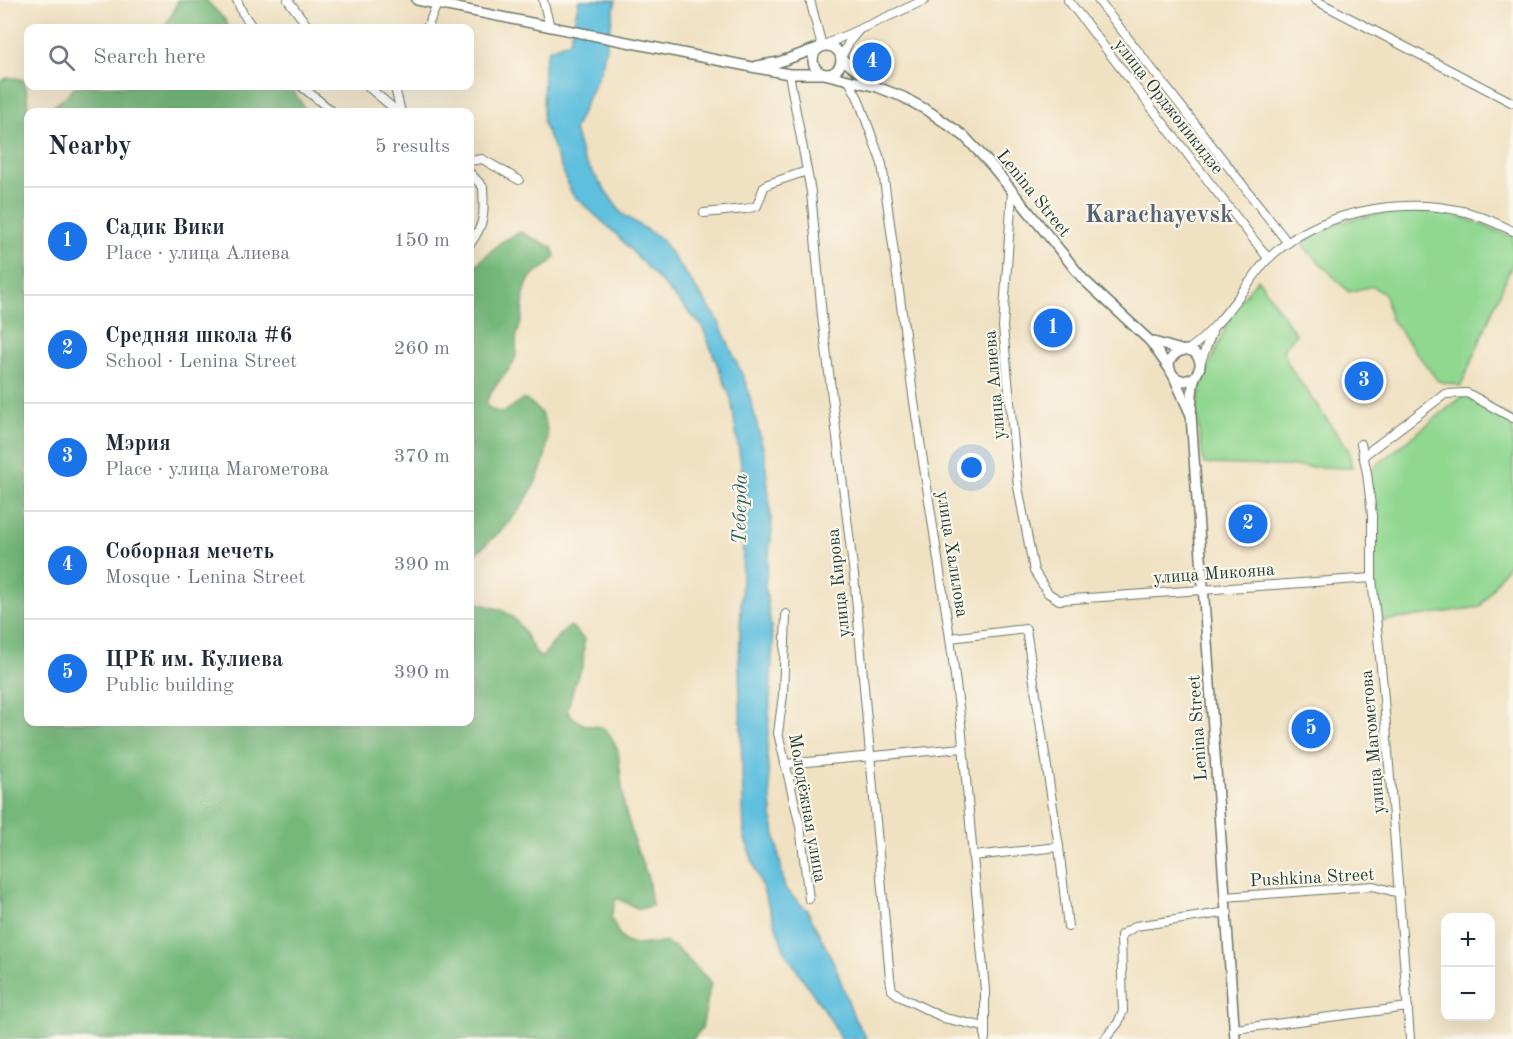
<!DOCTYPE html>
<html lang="en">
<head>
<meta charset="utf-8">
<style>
	body { margin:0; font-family:"Old Standard TT",serif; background:#f2f2f3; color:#1f2937 }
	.controls { position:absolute; right:18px; bottom:18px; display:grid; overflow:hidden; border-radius:12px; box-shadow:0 6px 24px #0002 }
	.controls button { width:54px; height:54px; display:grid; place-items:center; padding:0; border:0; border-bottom:2px solid #e0e1e3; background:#fff; color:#1f2937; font:30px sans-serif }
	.you { position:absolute; left:972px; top:468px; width:21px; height:21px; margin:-15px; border:4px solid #fff; border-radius:50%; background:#1a73e8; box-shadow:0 0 0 9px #1a73e833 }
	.badge { display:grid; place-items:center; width:39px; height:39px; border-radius:50%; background:#1a73e8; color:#fff; font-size:20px; font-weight:700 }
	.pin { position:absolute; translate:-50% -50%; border:3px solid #fff; box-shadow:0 2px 6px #0006 }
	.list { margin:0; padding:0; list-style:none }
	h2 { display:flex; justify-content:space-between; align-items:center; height:78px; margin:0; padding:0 24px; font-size:26px }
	h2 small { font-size:20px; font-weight:400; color:#747a83 }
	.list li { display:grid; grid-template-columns:39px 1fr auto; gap:18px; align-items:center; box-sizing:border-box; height:108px; padding:0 24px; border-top:2px solid #e0e1e3 }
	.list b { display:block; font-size:22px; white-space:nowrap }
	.list p { margin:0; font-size:20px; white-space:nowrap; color:#747a83 }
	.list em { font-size:20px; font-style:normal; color:#747a83 }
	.icon { flex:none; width:33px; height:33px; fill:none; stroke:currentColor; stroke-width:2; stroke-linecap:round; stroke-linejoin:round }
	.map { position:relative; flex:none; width:1513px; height:1039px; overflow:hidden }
	.search { position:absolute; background:#fff; box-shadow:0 6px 24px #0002; left:24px; top:24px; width:450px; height:66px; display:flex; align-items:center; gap:15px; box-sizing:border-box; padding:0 21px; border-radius:12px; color:#747a83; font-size:22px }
	.panel { position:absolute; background:#fff; box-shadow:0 6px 24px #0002; left:24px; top:108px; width:450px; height:618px; border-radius:12px }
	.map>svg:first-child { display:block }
	.green { fill:#90d790; stroke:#588a62; stroke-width:1.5 }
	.forest { fill:#74b87a; stroke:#4a7a57; stroke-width:1.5 }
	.water { fill:#5fbfde; stroke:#3f7e89; stroke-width:1.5 }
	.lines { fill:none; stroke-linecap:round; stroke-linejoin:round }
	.minor-casing { stroke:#687666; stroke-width:10 }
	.major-casing { stroke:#687666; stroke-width:12 }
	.minor { stroke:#fff; stroke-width:8 }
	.major { stroke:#fff; stroke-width:9 }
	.labels { text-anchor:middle; stroke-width:4.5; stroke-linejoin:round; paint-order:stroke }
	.street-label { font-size:18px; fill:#1f3d34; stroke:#fbf7ec }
	.water-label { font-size:20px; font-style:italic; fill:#2f5e5e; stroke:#fbf7ec }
	.district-label { font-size:24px; font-weight:bold; fill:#546376; stroke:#fbf7ec }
</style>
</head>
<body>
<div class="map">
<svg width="1513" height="1039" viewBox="0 0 1513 1039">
	<rect width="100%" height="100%" fill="#fbf7ec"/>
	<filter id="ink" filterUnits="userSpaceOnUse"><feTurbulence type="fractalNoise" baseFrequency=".0167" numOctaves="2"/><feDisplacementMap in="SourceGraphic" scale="12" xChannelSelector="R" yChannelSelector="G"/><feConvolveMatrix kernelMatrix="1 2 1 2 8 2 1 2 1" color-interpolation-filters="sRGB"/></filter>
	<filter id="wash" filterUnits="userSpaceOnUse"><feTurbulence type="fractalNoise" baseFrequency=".008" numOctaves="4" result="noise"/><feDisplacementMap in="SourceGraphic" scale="24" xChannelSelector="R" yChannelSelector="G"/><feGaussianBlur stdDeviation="1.35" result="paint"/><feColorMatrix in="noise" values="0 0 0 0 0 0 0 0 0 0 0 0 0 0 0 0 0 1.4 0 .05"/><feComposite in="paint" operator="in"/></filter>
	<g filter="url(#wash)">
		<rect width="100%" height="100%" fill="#f0e1c2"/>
		<g class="green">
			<path d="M1423,210L1459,216L1513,237V262L1461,386L1438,381L1390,318L1385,295L1372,286L1349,292L1302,245C1329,216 1385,213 1423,210Z"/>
			<path d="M1258,279L1296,334L1283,350L1290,367L1349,451L1352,468L1204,464L1196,411L1201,386L1233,310Z"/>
			<path d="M1467,393L1513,419V557L1480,607L1377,622L1367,473Z"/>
		</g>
		<g class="forest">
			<path d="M178,0H206L225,20L229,28H163L174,11Z"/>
			<path d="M7,78H16L24,80L27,93L28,114V722H470V600C482,606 499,606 510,615C525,626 528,646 541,658C552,647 557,634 571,626L584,639L583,666L575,682L567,711C578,724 584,726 602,727L610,735L618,751L624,806L636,847L648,878L652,906L639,909L616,898L611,917L617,931L625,942L638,945L666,942L676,948L711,982L702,1028L693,1039H0V81Z"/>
			<path d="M75,86H287L293,90L307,112H45L67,96Z"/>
			<path d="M520,232L552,247L555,256C548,271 535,268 529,280C523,292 523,303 522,317C521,325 517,332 516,339C516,345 517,352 515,358C509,377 489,385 486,405L494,411L503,413L523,399C573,421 535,493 510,521C498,535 483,546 470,559V270L501,242Z"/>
		</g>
		<path class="water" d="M579,0H616L602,66L574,130L583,159L622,214L661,239L717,318L747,386L765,456L772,530L765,585L773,642L767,755L773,823L785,889L807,910L834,963L855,1020L867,1039H840L832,1022L785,952L744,836L739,664L745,490L731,399L702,326L615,233L572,194L543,122L544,64L548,50L570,41Z"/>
	</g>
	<g filter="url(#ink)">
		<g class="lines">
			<g class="minor-casing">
				<g id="minor">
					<path d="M237,0L242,12L253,28"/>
					<path d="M288,0L309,28"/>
					<path d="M543,0L550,27"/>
					<path d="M810,0L822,46L925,0"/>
					<path d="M1068,0L1268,258"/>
					<path d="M1098,0L1288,243"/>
					<path d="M1315,0L1513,103"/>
					<path d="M427,28L437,4"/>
					<path d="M841,58L849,42L859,30"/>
					<path d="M789,74L811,192L822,316L854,575L890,978L892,990L901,997L944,1018L985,1027"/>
					<path d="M849,81L858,98L882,164L914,402L950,638L961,723L985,990V1039"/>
					<path d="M301,86L333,112"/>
					<path d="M367,86L398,112"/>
					<path d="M397,86L395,88L401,112"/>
					<path d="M470,161L482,159L519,180"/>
					<path d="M470,173L483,187C484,212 486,223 470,244"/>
					<path d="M1012,192L1003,327L1018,487L1034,571L1048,593L1059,600L1372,578"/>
					<path d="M704,213L745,209L757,206L764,187L768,184L807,171"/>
					<path d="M1188,350C1214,332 1232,305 1252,279C1257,273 1262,264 1269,258C1317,212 1398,197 1462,211C1480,215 1496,223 1513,231"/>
					<path d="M1200,364L1212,332"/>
					<path d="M1361,444L1367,473L1372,515V578L1383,687L1410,1039"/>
					<path d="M1363,456L1445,394L1467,393L1513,418"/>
					<path d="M786,614L783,695L778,733L800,826L809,899"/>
					<path d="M950,638L1026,629L1059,847L1068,927"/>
					<path d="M785,764L962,748"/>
					<path d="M973,856L1059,847"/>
					<path d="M1225,897L1373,886L1399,893"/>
					<path d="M1235,1029L1408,1007"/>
					<path d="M1105,1039L1118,1023L1123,1011L1121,935L1136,926L1228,912"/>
				</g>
			</g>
			<g class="major-casing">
				<g id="major">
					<path d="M417,0L752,67L789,74H824L877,87L903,97L930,112L964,136L992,166L1083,279L1150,341L1169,368"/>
					<circle cx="827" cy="60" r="14"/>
					<path d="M841,58L872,83"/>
					<path d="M757,66L779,62L818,48"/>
					<path d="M1150,341L1181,350"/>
					<path d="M1174,377L1190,413"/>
					<path d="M1195,377L1185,381C1174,379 1169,373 1169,362C1175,350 1192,344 1199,359C1202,367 1198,371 1195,377C1191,387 1192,404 1191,415L1235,1039"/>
				</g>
			</g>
			<use href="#minor" class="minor"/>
			<use href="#major" class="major"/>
		</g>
	</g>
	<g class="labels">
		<g class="street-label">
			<text transform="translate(1169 106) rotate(52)" y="6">улица Орджоникидзе</text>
			<text transform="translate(1034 193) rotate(51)" y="6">Lenina Street</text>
			<text transform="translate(994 385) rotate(-95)" y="6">улица Алиева</text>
			<text transform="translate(953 554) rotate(81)" y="6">улица Халилова</text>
			<text transform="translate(1214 573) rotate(-4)" y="6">улица Микояна</text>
			<text transform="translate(838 583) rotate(-96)" y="6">улица Кирова</text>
			<text transform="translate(1197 728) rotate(-94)" y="6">Lenina Street</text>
			<text transform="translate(1372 742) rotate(-95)" y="6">улица Магометова</text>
			<text transform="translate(808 808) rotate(80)" y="6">Молодёжная улица</text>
			<text transform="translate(1312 877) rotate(-3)" y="6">Pushkina Street</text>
		</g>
		<g class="water-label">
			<text transform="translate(739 509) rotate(-89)" y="7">Теберда</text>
		</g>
		<g class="district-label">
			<text x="1159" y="222">Karachayevsk</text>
		</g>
	</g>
</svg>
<div class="controls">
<button>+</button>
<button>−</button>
</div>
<div class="you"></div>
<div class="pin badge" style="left:1053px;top:328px">1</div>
<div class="pin badge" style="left:1248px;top:524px">2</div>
<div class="pin badge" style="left:1364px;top:381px">3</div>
<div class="pin badge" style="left:872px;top:62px">4</div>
<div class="pin badge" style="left:1311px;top:729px">5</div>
<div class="search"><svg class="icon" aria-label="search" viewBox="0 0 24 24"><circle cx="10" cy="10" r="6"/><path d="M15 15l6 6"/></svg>Search here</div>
<section class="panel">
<h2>Nearby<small>5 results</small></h2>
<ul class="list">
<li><span class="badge">1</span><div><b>Садик Вики</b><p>Place · улица Алиева</p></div><em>150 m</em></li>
<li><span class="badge">2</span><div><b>Средняя школа #6</b><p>School · Lenina Street</p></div><em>260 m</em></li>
<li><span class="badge">3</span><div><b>Мэрия</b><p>Place · улица Магометова</p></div><em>370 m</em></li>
<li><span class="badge">4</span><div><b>Соборная мечеть</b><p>Mosque · Lenina Street</p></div><em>390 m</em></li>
<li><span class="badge">5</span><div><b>ЦРК им. Кулиева</b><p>Public building</p></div><em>390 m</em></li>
</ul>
</section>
</div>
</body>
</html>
